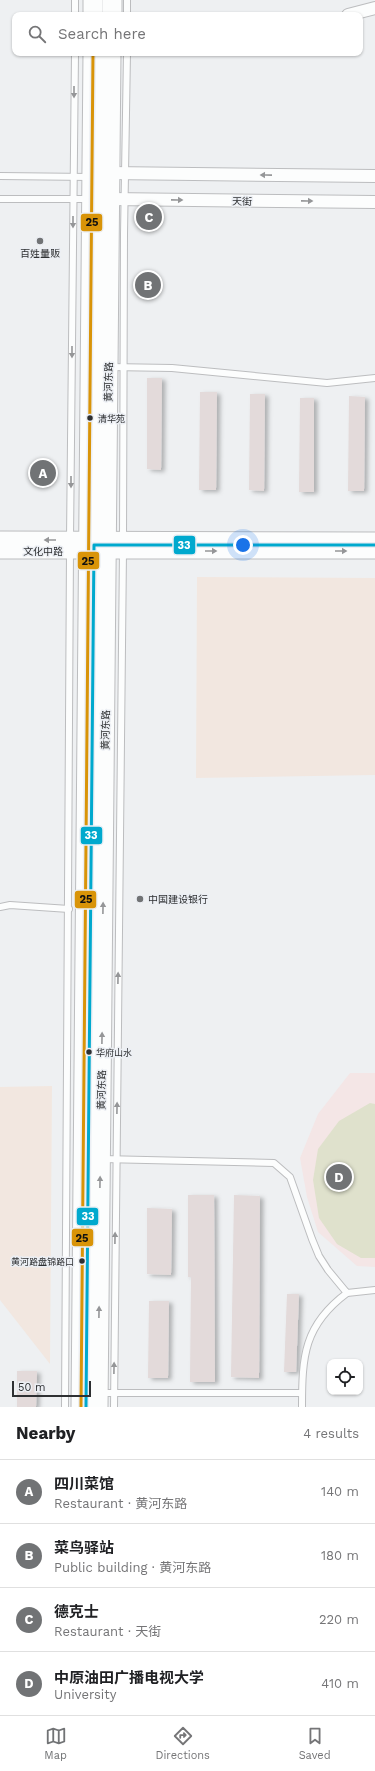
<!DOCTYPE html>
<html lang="en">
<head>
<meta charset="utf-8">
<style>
	body { margin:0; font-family:"Work Sans","Noto Sans SC",sans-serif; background:#f6f6f6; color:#202124 }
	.controls { position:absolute; right:12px; bottom:12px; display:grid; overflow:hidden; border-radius:8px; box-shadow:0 1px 3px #0004 }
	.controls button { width:36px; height:36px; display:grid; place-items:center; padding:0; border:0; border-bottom:1px solid #e0e0e0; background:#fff; color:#202124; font:20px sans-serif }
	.scale { position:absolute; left:12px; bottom:10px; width:79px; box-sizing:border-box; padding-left:4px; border:2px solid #2e3032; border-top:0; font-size:11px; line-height:14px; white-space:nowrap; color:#2e3032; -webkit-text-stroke:3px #eceff4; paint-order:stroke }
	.you { position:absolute; left:243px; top:545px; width:14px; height:14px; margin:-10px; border:3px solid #fff; border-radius:50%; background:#1a73e8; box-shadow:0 0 0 6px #1a73e833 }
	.badge { display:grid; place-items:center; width:26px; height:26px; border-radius:50%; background:#717375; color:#fff; font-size:13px; font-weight:700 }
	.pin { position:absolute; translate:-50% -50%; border:2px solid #fff; box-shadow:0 1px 4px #0006 }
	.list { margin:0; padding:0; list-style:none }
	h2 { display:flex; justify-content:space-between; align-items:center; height:52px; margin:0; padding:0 16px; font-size:17px }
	h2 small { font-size:13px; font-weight:400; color:#757577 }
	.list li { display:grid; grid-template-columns:26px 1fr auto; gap:12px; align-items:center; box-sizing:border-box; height:64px; padding:0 16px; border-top:1px solid #e0e0e0 }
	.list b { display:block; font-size:15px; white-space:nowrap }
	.list p { margin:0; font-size:13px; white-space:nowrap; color:#757577 }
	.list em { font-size:13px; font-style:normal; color:#757577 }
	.icon { flex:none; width:22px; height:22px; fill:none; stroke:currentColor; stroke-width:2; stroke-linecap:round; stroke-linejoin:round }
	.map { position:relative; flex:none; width:375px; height:1407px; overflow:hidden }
	.search { position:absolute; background:#fff; box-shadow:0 1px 3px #0004; left:12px; right:12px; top:12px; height:44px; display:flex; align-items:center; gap:10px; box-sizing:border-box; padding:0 14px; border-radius:8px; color:#757577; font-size:15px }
	.sheet { height:308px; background:#fff }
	nav { display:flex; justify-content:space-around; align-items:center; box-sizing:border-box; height:56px; border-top:1px solid #e0e0e0; background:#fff; font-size:11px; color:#757577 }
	nav a { display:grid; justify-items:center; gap:2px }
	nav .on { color:#717375 }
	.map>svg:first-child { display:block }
	.commercial { fill:#f2e7e0 }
	.education { fill:#f4e6e6 }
	.green { fill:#dfe1cc }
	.building { fill:#e3dada; filter:url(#shadow) }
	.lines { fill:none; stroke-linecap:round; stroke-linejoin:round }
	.service-casing { stroke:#bcbdbf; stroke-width:8 }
	.minor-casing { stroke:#bcbdbf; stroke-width:14 }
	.tertiary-casing { stroke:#bcbdbf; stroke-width:17 }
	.primary-casing { stroke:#bcbdbf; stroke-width:21 }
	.service { stroke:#fcfdfd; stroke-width:6 }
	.minor { stroke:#fcfdfd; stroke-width:12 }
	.tertiary { stroke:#fcfdfd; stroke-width:15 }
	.primary { stroke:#fcfdfd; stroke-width:19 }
	.bus-1-casing { stroke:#eceff4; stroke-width:6 }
	.bus-2-casing { stroke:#eceff4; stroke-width:6 }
	.bus-1 { stroke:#d99408; stroke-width:3 }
	.bus-2 { stroke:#00a9ce; stroke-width:3 }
	.oneway { fill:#959698 }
	.poi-dot { fill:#717375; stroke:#eceff4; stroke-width:1.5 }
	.bus-dot { fill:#2e3032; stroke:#eceff4; stroke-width:1.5 }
	.labels { text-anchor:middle; stroke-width:3; stroke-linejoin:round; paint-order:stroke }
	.bus-label { font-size:9px; fill:#2e3032; stroke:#eceff4; text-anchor:start }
	.street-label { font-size:10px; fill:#2e3032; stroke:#eceff4 }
	.poi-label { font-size:10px; fill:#2e3032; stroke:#eceff4 }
	.line-badge { stroke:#eceff4; stroke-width:1.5 }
	.badge-label { font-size:11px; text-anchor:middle; font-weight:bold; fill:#fff }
	.pale-badge-label { font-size:11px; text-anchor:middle; font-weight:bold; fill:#111 }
</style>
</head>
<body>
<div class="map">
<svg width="375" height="1407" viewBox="0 0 375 1407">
	<defs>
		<filter id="shadow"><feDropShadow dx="3.5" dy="2" stdDeviation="2" flood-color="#0004"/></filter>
	</defs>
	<rect width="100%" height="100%" fill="#eef0f2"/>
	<g class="commercial">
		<path d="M197,577L375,578V775L196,778Z"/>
		<path d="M52,1086L50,1364L0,1300V1087Z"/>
	</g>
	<path class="education" d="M350,1073H375V1267L357,1266L318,1232L307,1197L300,1158L318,1114Z"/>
	<path class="green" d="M370,1103L375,1104V1258H361L337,1244L319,1218L313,1180L318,1149L339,1121Z"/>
	<g class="building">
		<path d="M147,378H162L161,470L147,469Z"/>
		<path d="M200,392H217L216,490H199Z"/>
		<path d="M250,394H265L264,491L249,490Z"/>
		<path d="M349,396L365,397L364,491H348Z"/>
		<path d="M300,398H314V492H299Z"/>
		<path d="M188,1195H214L215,1382H190L191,1277H188Z"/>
		<path d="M234,1195L260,1196L259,1378L231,1377Z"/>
		<path d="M147,1208L172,1209L171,1275L147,1274Z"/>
		<path d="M287,1294H299L296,1372H284Z"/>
		<path d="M149,1301H169L168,1378H148Z"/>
		<path d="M17,1371H37L36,1407H17Z"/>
	</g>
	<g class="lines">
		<g class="service-casing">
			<g id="service">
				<path d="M75,15V0"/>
				<path d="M127,15V0"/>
				<path d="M0,176L90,177"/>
				<path d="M0,199H90"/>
				<path d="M110,367L172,368L327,383L375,378"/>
				<path d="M70,539L75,53"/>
				<path d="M123,539L124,234L127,53"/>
				<path d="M0,907L10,905L69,909"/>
				<path d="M102,1159L274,1163L290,1177L312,1239L319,1256L328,1270L347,1293L375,1290"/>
				<path d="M100,1393H302"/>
				<path d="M65,1407L70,551"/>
				<path d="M114,1407L123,551"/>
				<path d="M302,1407C302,1356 304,1325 347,1293"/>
			</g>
		</g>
		<g class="minor-casing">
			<g id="minor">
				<path d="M348,15L375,8"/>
				<path d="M110,173L375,176"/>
				<path d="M110,199L375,202"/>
			</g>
		</g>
		<g class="tertiary-casing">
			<g id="tertiary">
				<path d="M0,539L375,540"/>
				<path d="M0,551H375"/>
			</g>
		</g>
		<g class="primary-casing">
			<g id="primary">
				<path d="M93,15V0"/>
				<path d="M112,15V0"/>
				<path d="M81,1407L93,53"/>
				<path d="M98,1407L111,53"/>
			</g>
		</g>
		<use href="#service" class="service"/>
		<use href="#minor" class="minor"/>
		<use href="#tertiary" class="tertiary"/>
		<use href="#primary" class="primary"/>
		<g class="bus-1-casing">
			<path id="bus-1" d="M81,1407L93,53"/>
		</g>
		<g class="bus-2-casing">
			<path id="bus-2" d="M86,1407L94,545H375"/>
		</g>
		<use href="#bus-1" class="bus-1"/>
		<use href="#bus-2" class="bus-2"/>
	</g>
	<defs><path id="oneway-solid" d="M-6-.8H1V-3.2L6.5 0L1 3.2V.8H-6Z"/></defs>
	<g class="oneway">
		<use href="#oneway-solid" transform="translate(74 92) rotate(90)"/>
		<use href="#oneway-solid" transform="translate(266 175) rotate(-179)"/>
		<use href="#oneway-solid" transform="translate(177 200) rotate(1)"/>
		<use href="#oneway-solid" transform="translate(307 201) rotate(1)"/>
		<use href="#oneway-solid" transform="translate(73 222) rotate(90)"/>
		<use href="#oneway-solid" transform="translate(72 352) rotate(90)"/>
		<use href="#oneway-solid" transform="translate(71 482) rotate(90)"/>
		<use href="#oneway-solid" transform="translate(50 540) rotate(-180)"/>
		<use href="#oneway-solid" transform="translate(211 551)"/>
		<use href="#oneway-solid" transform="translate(341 551)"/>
		<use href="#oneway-solid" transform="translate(103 908) rotate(-89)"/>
		<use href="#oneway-solid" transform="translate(118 978) rotate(-89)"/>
		<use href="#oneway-solid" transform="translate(102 1038) rotate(-89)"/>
		<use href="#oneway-solid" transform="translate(117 1108) rotate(-89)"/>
		<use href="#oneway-solid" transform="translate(100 1182) rotate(-89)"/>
		<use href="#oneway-solid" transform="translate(115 1238) rotate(-89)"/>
		<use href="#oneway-solid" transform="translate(99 1312) rotate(-89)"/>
		<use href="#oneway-solid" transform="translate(114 1368) rotate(-89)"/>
	</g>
	<g class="poi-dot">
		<circle cx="40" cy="241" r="4"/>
		<circle cx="140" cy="899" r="4"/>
	</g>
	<g class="bus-dot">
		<circle cx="90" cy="418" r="3.5"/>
		<circle cx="89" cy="1052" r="3.5"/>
		<circle cx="82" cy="1261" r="3.5"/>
	</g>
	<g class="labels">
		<g class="bus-label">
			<text x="98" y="422">清华苑</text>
			<text x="96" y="1056">华府山水</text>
			<text x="74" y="1265" text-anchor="end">黄河路盘锦路口</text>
		</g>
		<g class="street-label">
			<text transform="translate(242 201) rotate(1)" y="4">天街</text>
			<text transform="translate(108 382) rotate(-89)" y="4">黄河东路</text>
			<text x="43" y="555">文化中路</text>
			<text transform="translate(105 730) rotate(-89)" y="4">黄河东路</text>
			<text transform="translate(101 1090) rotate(-89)" y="4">黄河东路</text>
		</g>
		<g class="poi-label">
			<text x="40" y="257">百姓量贩</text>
			<text x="148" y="903" text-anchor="start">中国建设银行</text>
		</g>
	</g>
	<g class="line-badge">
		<rect x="80" y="213" width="23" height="19" rx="4" fill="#d99408"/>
		<rect x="173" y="535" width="23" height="20" rx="4" fill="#00a9ce"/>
		<rect x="77" y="551" width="23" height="19" rx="4" fill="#d99408"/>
		<rect x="80" y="826" width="23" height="19" rx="4" fill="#00a9ce"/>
		<rect x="74" y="890" width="23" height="19" rx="4" fill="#d99408"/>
		<rect x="76" y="1207" width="23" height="19" rx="4" fill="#00a9ce"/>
		<rect x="71" y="1228" width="23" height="19" rx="4" fill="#d99408"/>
	</g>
	<g class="badge-label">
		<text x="184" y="549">33</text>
		<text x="91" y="839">33</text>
		<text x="88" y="1220">33</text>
	</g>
	<g class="pale-badge-label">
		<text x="92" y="226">25</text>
		<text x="88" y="565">25</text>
		<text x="86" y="903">25</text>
		<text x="82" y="1242">25</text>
	</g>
</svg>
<div class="controls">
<button><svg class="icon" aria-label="locate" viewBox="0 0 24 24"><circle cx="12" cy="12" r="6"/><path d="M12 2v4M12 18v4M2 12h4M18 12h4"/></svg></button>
</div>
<div class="scale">50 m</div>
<div class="you"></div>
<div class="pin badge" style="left:43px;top:473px">A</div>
<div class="pin badge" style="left:148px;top:285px">B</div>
<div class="pin badge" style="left:149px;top:217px">C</div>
<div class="pin badge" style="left:339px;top:1177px">D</div>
<div class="search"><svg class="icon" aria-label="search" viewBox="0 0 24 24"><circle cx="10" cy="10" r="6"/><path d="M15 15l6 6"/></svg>Search here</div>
</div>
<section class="sheet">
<h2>Nearby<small>4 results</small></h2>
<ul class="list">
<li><span class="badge">A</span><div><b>四川菜馆</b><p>Restaurant · 黄河东路</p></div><em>140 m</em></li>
<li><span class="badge">B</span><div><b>菜鸟驿站</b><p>Public building · 黄河东路</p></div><em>180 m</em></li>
<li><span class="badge">C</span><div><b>德克士</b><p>Restaurant · 天街</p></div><em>220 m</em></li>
<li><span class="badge">D</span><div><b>中原油田广播电视大学</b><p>University</p></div><em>410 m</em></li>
</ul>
</section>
<nav>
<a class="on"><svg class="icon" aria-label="map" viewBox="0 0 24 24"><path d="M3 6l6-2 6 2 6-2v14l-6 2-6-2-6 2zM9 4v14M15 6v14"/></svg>Map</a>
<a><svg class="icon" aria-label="directions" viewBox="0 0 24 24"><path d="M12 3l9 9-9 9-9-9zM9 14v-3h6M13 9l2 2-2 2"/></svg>Directions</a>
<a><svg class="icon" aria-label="saved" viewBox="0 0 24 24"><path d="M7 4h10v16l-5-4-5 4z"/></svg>Saved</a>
</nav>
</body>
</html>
